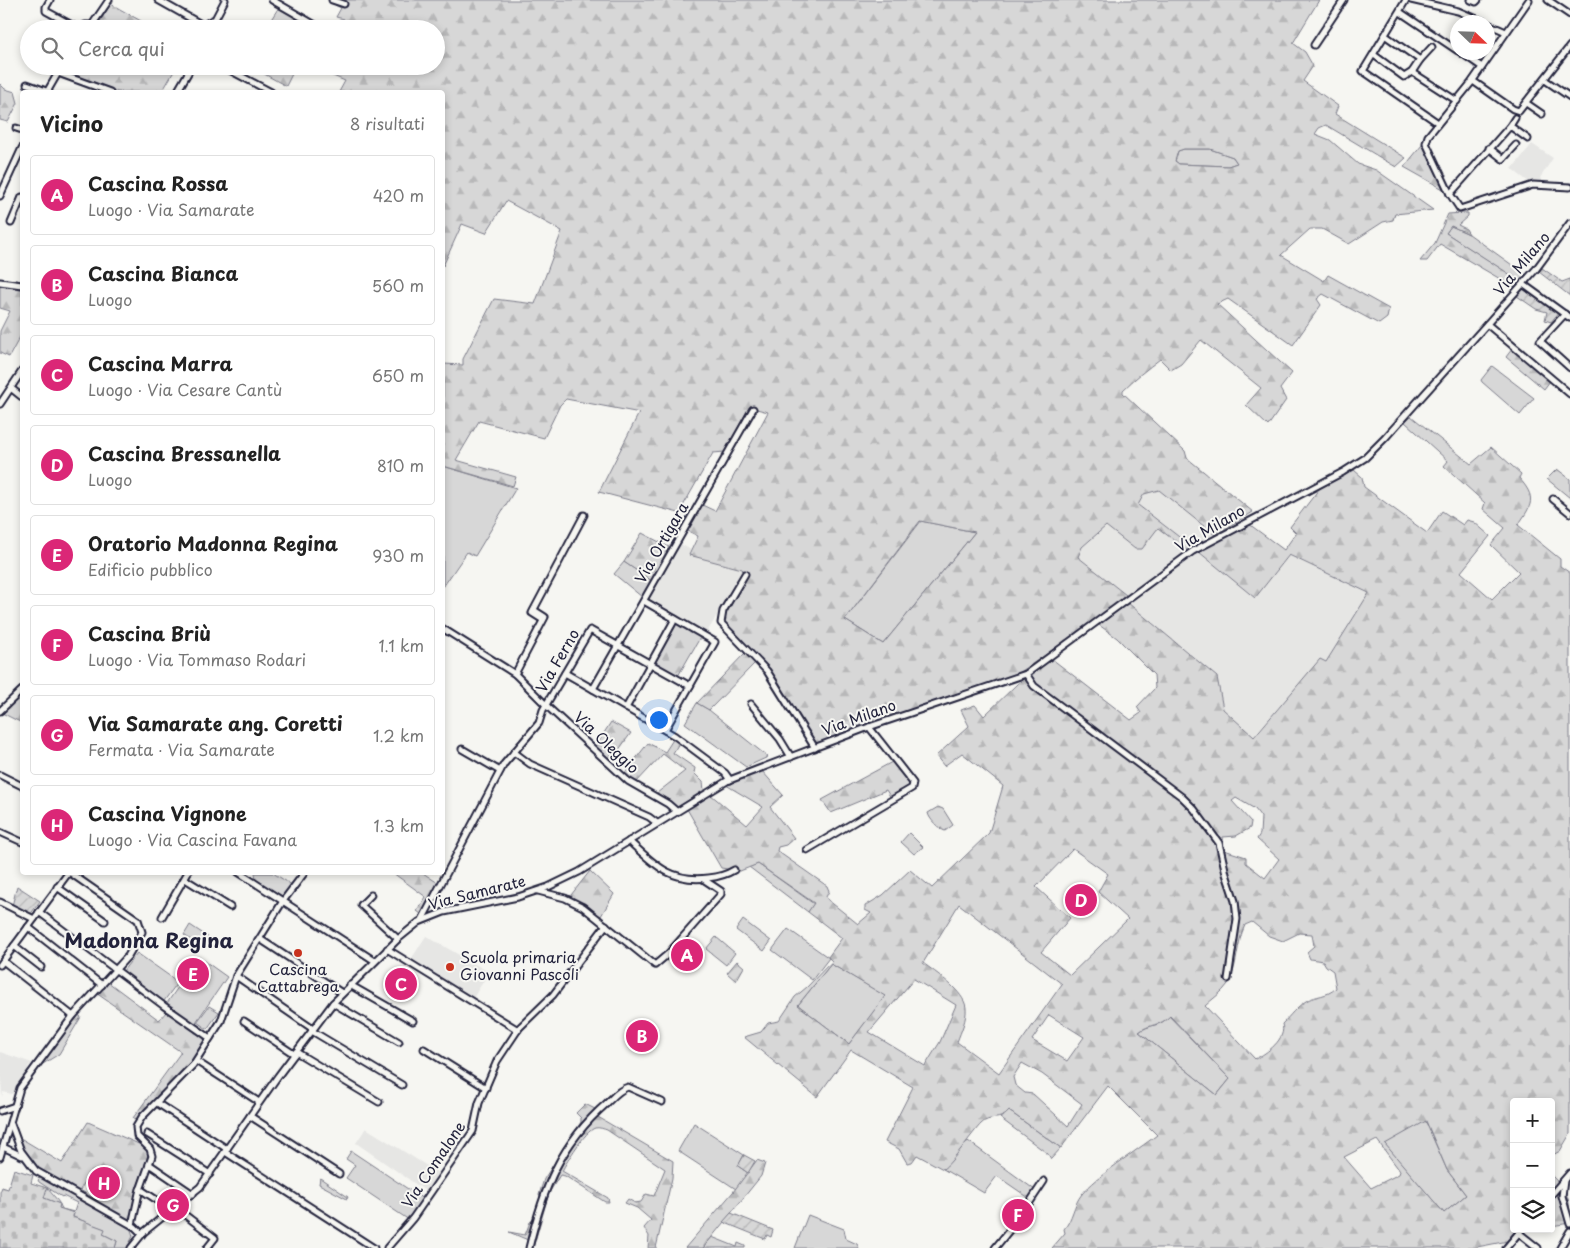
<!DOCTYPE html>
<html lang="it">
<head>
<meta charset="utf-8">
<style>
	body { margin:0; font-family:"Playpen Sans",sans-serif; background:#f2f2f2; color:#222 }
	.controls { position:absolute; right:15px; bottom:15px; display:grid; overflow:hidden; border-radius:5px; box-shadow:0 2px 8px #0003 }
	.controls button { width:45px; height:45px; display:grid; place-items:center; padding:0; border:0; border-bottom:1px solid #e0e0e0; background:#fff; color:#222; font:25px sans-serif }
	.compass { position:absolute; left:1450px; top:15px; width:45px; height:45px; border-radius:50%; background:#fff; box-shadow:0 2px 8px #0003; rotate:113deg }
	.you { position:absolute; left:658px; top:719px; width:18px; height:18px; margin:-12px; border:4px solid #fff; border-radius:50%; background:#1a73e8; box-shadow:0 0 0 8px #1a73e833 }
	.badge { display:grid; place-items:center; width:32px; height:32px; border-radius:50%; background:#db2777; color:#fff; font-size:16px; font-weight:700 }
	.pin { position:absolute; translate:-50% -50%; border:2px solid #fff; box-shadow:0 1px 5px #0006 }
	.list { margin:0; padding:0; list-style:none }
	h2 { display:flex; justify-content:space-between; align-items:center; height:65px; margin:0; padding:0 20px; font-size:21px }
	h2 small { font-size:16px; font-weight:400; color:#767676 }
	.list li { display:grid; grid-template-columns:32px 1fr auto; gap:15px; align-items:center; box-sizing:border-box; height:80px; margin:0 10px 10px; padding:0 10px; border:1px solid #e0e0e0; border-radius:5px }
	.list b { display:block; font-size:19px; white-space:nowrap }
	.list p { margin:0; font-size:16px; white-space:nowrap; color:#767676 }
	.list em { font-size:16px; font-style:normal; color:#767676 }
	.icon { flex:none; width:28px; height:28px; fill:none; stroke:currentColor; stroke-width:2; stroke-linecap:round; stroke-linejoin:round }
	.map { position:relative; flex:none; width:1570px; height:1248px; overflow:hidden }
	.search { position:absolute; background:#fff; box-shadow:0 2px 8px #0003; left:20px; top:20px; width:425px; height:55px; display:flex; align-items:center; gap:12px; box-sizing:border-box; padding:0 18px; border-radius:28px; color:#767676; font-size:19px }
	.panel { position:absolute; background:#fff; box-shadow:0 2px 8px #0003; left:20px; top:90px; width:425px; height:785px; border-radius:5px }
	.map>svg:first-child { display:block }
	.built { fill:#e6e6e4 }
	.grass { fill:#d7d7d7; stroke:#7c7c89 }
	.forest { fill:url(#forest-firs); stroke:#7c7c89; fill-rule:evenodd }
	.cemetery { fill:url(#cemetery-stones); stroke:#7c7c89 }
	.garden { fill:url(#garden-furrows); stroke:#7c7c89 }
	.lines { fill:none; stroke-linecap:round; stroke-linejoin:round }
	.minor-casing { stroke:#22223b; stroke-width:9 }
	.minor { stroke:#f6f6f2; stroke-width:5 }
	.poi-dot { fill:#c8321e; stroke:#f6f6f2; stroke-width:2 }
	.labels { text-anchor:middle; stroke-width:4; stroke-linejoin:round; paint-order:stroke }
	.street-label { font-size:15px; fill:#22223b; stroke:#f6f6f2 }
	.poi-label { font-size:15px; fill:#22223b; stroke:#f6f6f2; text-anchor:start }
	.district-label { font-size:20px; font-weight:bold; fill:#22223b; stroke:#f6f6f2 }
</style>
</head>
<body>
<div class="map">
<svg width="1570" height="1248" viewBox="0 0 1570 1248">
	<defs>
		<pattern id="forest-firs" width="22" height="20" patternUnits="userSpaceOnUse" patternTransform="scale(1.25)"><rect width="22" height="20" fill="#d7d7d7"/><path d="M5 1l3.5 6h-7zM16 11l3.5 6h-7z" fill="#b8b8b9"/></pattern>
		<pattern id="cemetery-stones" width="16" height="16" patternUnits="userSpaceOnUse" patternTransform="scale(1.25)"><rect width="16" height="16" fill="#d7d7d7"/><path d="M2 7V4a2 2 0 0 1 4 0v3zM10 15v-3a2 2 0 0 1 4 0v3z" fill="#b8b8b9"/></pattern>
		<pattern id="garden-furrows" width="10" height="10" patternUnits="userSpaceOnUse" patternTransform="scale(1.25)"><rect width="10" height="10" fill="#d7d7d7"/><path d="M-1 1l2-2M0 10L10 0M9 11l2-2" fill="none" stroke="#b8b8b9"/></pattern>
	</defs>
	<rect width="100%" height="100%" fill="#f6f6f2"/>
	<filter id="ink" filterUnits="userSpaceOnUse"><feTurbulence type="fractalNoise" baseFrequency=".02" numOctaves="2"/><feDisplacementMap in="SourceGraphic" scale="10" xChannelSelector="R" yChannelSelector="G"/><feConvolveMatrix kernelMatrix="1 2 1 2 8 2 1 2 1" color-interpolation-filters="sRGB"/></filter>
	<g filter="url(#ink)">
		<g class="built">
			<path d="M1532,144L1553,158L1540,178L1543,182L1530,183L1512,169Z"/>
			<path d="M1159,489L1215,535L1192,547L1137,504L1144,494Z"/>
			<path d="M1106,526L1135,549H1142L1158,528L1188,551L1126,595L1078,557L1082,547Z"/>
			<path d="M679,543L691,550L689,554L744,570L706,634L646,601Z"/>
			<path d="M1199,552L1255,598L1289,555L1369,593L1326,662L1320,660L1253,737L1223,709L1217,677L1128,603Z"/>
			<path d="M426,936L489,972L472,1000L410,961Z"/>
			<path d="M0,1052L32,1063L28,1067L29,1071L12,1094L3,1092L2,1097Z"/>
			<path d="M366,1128L440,1174L427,1192L356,1143Z"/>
		</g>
		<g class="grass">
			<path d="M1184,149H1210L1233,157L1237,163L1228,166L1179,164L1175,161L1178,151Z"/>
			<path d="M1451,226L1469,234L1526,275L1519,281L1446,233Z"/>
			<path d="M1492,366L1534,398L1520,415L1482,382L1481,380Z"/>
			<path d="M443,466L516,488L475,556L467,552L443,587Z"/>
			<path d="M921,521L975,532L883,644L845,620Z"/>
			<path d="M624,562L652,581L642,597L614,574Z"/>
			<path d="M697,703L709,710L768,757L746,767L685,723Z"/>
			<path d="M909,833L923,847L914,854L901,842Z"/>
			<path d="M758,864L814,904L808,912L749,867Z"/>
			<path d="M255,873H273L292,885L284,897L256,880Z"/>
			<path d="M743,920L771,941L764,951L736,930Z"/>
			<path d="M190,925L208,937L201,947L184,935Z"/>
			<path d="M788,929L829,958L812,980L772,950Z"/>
			<path d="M716,937L735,953L726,965L706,949Z"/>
			<path d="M137,953L178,982L164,1001L123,971Z"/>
			<path d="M199,957L227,977L194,1025L165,1006Z"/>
			<path d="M831,964L886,996L849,1044L798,1005Z"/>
			<path d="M209,1006L219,1012L207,1029L197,1022Z"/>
			<path d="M1169,1016L1230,1079L1217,1095L1139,1032C1149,1024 1161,1027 1169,1016Z"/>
			<path d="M1009,1111L1061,1148L1051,1159L1048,1154L1000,1118Z"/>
			<path d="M1425,1120L1447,1170L1466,1195L1444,1213L1384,1144Z"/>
			<path d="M694,1123L744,1155L738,1166L748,1173L736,1189L678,1151Z"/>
			<path d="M968,1141L1035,1190L1029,1198L997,1176L984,1193L943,1169Z"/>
			<path d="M351,1151L423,1199L409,1220L346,1178L355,1165L346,1159Z"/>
			<path d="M41,1177L130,1227L133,1236L127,1248H115L117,1241L103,1234L104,1229L73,1217L74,1213L58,1208L59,1204L44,1198L47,1188C53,1195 59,1201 62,1209L74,1212L77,1203L63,1196L62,1197L39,1182L38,1180Z"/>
			<path d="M808,1215L844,1229L846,1239L857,1244L859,1248H795Z"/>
			<path d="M712,1237L737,1247L738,1243L745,1246V1248H703Z"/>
		</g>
		<g class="forest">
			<path d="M338,0H1319L1293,43L1305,52L1313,66L1303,81L1338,106L1335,114L1406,158L1396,167L1326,125L1319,128L1315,134L1330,140L1358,164L1376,170L1433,210L1395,214L1393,220L1383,222L1349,244L1322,229H1310L1281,255L1324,281L1328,275L1389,309L1387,318L1379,324L1323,294L1317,299L1321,305L1293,345L1228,299L1217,304L1292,373L1280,389L1286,400L1268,426L1246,405L1261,388L1201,340L1181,364L1171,370L1160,359C1147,369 1134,379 1123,390V393L1185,451L1187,458L1253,512L1215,535L1159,490L1144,494L1138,505L1192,547L1188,551L1158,528L1142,549H1135L1106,526L1082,547L1078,557L1126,595L1096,620L1019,673L815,744L768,670L723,620L748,574L742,569L689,555L698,536L686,530L700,504L715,511L768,412L749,407L725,452L713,453L679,513L599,492L639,413L635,412L566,399L560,405L544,438L479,421L456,460L516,477L513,486L443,466V364L463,365V359L494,299L535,304L562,231L506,201L486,233L462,224L443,266L442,92H339L345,81L309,66H436V29H338L344,19L336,17L341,8L335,5ZM1184,149H1210L1233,157L1237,163L1228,166L1179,164L1175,161L1178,151ZM920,521L975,532L883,644L845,620Z"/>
			<path d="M111,4L155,29H95Z"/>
			<path d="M279,7L318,29H265Z"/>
			<path d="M83,66H177L162,92H118L77,77Z"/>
			<path d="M250,66H296L286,86Z"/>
			<path d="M0,84L5,89L15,92L18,103L8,122L0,120Z"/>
			<path d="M1422,145H1424L1445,190L1404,167Z"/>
			<path d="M1462,213H1468V216L1458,225L1466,229L1469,234L1451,226L1446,233L1517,279L1514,287L1440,244L1427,261H1420L1435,243L1448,214Z"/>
			<path d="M0,284L22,287V333L9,357L0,353V331L10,311L0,308Z"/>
			<path d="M1512,349L1550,381L1544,389L1506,357Z"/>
			<path d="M1411,416L1471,464L1491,447L1521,474L1519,478C1537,498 1532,505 1518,525L1560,559V566L1570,573V1134L1560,1151L1551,1156V1102H1514V1229H1527L1519,1230L1508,1241L1472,1248H1052L1065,1233L1064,1229C1073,1219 1073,1205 1082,1194C1097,1176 1136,1151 1157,1135L1108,1086L1061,1148L1009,1111C1001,1122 989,1115 981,1124C973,1132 951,1164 943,1169L917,1155L912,1162L907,1163L899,1149L885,1142L913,1087L851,1050L817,1097L744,1037L761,1032L768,1023L779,1021L795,997L807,987L832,961L828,957L842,938L808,912L814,903L758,864L740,871L721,868L687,809L710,794L747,825L763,807L726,785L762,771L783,795L770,807L794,838L786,845L778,847L777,851L827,886L829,891L826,897L828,900L858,924L871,913L865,910V906L883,895L910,870L932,888L989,833L1003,786L962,753L944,766L936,756L969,726L961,710L975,705L984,716L1017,684L1052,659L1131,720L1141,713L1137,707L1155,688L1154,675L1117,638L1099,625L1128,603L1217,677L1223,709L1254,737L1320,659L1326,662L1369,593L1289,555L1255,598L1199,552L1249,524L1284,550L1296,533L1290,527L1319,489L1354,470L1362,477L1364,487L1427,533L1442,511L1463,525L1467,520L1474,522L1490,536L1461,572L1492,599L1519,572L1491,545L1505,528L1483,509L1485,503L1444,466L1448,461L1405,422ZM1236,798L1255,809L1261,817L1260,834L1257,839L1279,859L1265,878L1246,863V857L1224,850L1223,837L1236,836L1250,828L1251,822L1232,801ZM1073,849L1108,874L1098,892L1128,919L1070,975L1041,952L1070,918L1036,887ZM959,904L1062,984L999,1073L957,1042C961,1031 967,1019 966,1008C965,992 935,972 923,963ZM1252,922L1269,936L1283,941L1299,933L1312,934L1314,946L1307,952L1310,959L1323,961L1326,966L1333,971L1336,988C1327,997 1316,995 1306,1001C1296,1007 1290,1016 1282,1024C1287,1039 1267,1053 1255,1059L1205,1006C1212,999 1222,993 1228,984C1238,967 1236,944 1245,925ZM831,964L885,996L849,1044L798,1005ZM914,979L956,1005L940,1042L925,1066L869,1032ZM1049,1015L1084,1037L1067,1061L1032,1040ZM1170,1016L1230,1079L1217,1095L1139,1032C1148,1024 1161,1026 1170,1016ZM1022,1063L1042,1074L1082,1104L1068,1126L1033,1094L1025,1093L1015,1085L1013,1077ZM1426,1121L1447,1170L1466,1195L1444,1213L1385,1144ZM1377,1140L1400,1171L1399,1174L1371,1188L1344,1157Z"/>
			<path d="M1557,469L1570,479V498L1547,479Z"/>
			<path d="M642,533L669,547L652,581L624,562Z"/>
			<path d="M677,624L701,636L678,676L654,662L673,625Z"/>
			<path d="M745,653L755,663L709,710L697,703Z"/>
			<path d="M22,690V723L0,712Z"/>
			<path d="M611,722L631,733L610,762L595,747Z"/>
			<path d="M674,738L679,743L673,753L695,768L694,773L703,782L704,790L676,808L657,793L685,771L663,754L635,784L624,774L648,743L665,752Z"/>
			<path d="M892,762L911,784L910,788L891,798L886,790L831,813L822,800Z"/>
			<path d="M938,807L943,809L953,825L945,831C939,829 929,819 928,813Z"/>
			<path d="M590,871L614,894L601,916L572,900L571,895Z"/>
			<path d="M393,873H423L438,883L421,914L417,911L426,897Z"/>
			<path d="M108,982L159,1020L167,1011L206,1039L187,1069L138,1119L133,1118L181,1052L96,993Z"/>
			<path d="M77,1014L81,1017L59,1054L38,1067Z"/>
			<path d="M612,1101L598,1117L673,1161L672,1178L656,1248H648L649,1236L644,1228L651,1220L637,1208L625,1203L628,1199L635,1203L641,1202L646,1194L654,1196L665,1169L607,1130C604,1129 599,1127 595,1128C585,1131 567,1161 562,1171L608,1198L609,1202H605L565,1176L560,1175L549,1193L533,1248L527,1247L528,1240L509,1232L525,1235L530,1222L537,1219L541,1201L539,1195L544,1179L581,1122V1118L576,1113L585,1104L599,1111Z"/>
			<path d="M88,1122L148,1148L147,1160L136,1190L131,1223L37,1168L21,1148L17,1136L62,1163ZM92,1170L109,1180L97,1200L80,1190Z"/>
			<path d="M757,1160L765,1163L761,1176L703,1248H685L733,1192Z"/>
			<path d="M1551,1175C1569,1193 1570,1198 1570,1223L1551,1226Z"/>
			<path d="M320,1178L348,1197L347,1199L319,1184Z"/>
		</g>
		<path class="cemetery" d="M14,1169L33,1175L31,1183L47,1188L44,1198L60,1204L59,1208L74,1213L73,1217L105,1229L103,1234L117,1241L115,1248H0V1192L2,1187L8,1189Z"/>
		<g class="garden">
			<path d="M1542,268L1562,282L1570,279V296L1539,272Z"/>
			<path d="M1524,288L1559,312L1551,322L1545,320L1547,312L1536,309L1517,296Z"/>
			<path d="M17,886L40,901L30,915L12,906Z"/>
			<path d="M737,961L744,967L736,981L727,973Z"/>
			<path d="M744,1155L755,1161L748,1173L738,1166Z"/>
			<path d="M731,1213L773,1230L771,1237L767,1235L765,1239L723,1222Z"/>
		</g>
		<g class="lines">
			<g class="minor-casing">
				<g id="minor">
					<path d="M50,0L46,7V11L79,29"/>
					<path d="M158,0L206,27"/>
					<path d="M272,0L322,29"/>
					<path d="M332,0L344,4"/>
					<path d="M1406,0L1363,71L1438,123"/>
					<path d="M1411,0L1458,11L1484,22"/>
					<path d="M1471,0L1476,2L1478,0"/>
					<path d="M1529,0L1471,83L1428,136L1426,143L1450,194L1460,209L1533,185L1570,187"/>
					<path d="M1548,0L1570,15"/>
					<path d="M1400,12L1458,51"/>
					<path d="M214,21L225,0"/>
					<path d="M1488,24L1506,32"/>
					<path d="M206,28L207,23L212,20L217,23V29"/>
					<path d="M82,29L85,25H92L109,0"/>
					<path d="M1314,45L1344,0"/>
					<path d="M1460,52L1482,67"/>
					<path d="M1374,55L1404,77L1412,72L1420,60L1386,36"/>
					<path d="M1420,60L1432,47"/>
					<path d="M222,66L271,92"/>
					<path d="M1412,72L1457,101"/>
					<path d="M58,73L110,92"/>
					<path d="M1545,80L1570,97"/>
					<path d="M1473,81L1513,109L1519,111L1570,46"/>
					<path d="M27,84L49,92"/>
					<path d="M47,92L62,66"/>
					<path d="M177,92L192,66"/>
					<path d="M1526,103L1542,114"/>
					<path d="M1515,118L1510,126L1528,139"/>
					<path d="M16,128L22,130"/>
					<path d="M1489,148L1503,159L1516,145"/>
					<path d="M1450,194L1510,126"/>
					<path d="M0,196L22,148"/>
					<path d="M11,223L22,197"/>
					<path d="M0,282L22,285"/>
					<path d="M1523,284L1570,318"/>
					<path d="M1565,314L1540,341L1570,368"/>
					<path d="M1487,324L1570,394"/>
					<path d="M12,389L22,397"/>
					<path d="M0,404L22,371"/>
					<path d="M1553,499L1570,513"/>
					<path d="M745,574L723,611L721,623L767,671L815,748"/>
					<path d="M644,601L715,642L665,730"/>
					<path d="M543,620L532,613L584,515"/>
					<path d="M442,628L515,674L549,708L628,781L668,804L676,811"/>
					<path d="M565,673L675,736L725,773L730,780"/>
					<path d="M515,674L545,617L534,610"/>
					<path d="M1026,674L1034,686L1182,797L1194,809L1219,843L1226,874L1235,901L1237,919L1228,979"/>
					<path d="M593,689L753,409"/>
					<path d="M751,704L780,739L791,757"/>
					<path d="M626,708L675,619"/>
					<path d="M0,711L22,690"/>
					<path d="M462,749L500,771"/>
					<path d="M514,752L530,764L649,817L657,823"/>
					<path d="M0,775L22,786"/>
					<path d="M0,832L22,842"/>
					<path d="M629,841C654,864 671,883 708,878C717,877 726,875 734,870"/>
					<path d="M807,850L912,788L913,783L869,727"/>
					<path d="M238,872L375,961"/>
					<path d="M185,879L230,907"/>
					<path d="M57,887L105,921"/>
					<path d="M538,891L565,898L583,907L655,965L668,954L721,894V891L703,879"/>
					<path d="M371,895L361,905L398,939"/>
					<path d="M0,902L34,919"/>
					<path d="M39,912L164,1006L210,1038"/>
					<path d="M162,917L188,872"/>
					<path d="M422,920L504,764L539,723L543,710L590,630L690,686"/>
					<path d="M28,927L102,985"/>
					<path d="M260,939L342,993"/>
					<path d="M14,946L41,967"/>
					<path d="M387,949L518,1030"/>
					<path d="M3,961L73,1016"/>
					<path d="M0,965L69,872"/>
					<path d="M236,976L313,1029"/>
					<path d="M350,985L413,1021"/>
					<path d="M333,1003L399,1042"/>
					<path d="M244,1021L294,1054"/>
					<path d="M312,1031L402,1085"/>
					<path d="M424,1049L486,1088"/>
					<path d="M296,1052L379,1102"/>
					<path d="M196,1061L259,1102"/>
					<path d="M157,1103L227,1149"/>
					<path d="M0,1111L15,1106"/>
					<path d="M250,1116L339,1174"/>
					<path d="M11,1124L21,1151L36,1171L135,1227L142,1234"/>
					<path d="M147,1134L210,1174"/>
					<path d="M3,1147L22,1156"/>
					<path d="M225,1152L374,1248"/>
					<path d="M0,1157L20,1088L73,1016L128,956L142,932L138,920L69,872"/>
					<path d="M149,1164L193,1194"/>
					<path d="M1564,1181L1562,1196L1570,1224"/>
					<path d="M140,1189L172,1210"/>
					<path d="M1551,1195L1570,1173"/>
					<path d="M176,1208L215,1238L207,1248"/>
					<path d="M132,1225L139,1193L152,1156L150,1149L137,1136L136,1127L142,1117L193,1065L221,1021L236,976L283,901L305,872"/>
					<path d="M1519,1233L1538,1248"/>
					<path d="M131,1248L144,1232L200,1187L278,1076L333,1003L398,939L419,922L444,912L518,897L548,887L579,872L727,781L869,727L1026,674L1193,551L1343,472L1365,458L1385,438L1536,269L1570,223"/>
					<path d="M387,1248L413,1218L473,1131L479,1103L497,1061L519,1028L553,995L606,925"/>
					<path d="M529,1248C543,1189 560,1144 607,1103C613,1097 620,1089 628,1087L662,1102"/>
					<path d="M995,1248L1020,1217L1044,1181"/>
					<path d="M1506,1248L1522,1229"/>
					<path d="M1560,1248L1570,1231"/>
				</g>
			</g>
			<use href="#minor" class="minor"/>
		</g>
	</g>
	<g class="poi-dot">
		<circle cx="298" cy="953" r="5"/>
		<circle cx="450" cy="967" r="5"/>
	</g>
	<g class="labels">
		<g class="street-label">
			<text transform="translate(1522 264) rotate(-50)" y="5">Via Milano</text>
			<text transform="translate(1210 529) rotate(-30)" y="5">Via Milano</text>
			<text transform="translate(662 543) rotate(-60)" y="5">Via Ortigara</text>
			<text transform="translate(558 661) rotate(-60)" y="5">Via Ferno</text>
			<text transform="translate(859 718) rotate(-20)" y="5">Via Milano</text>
			<text transform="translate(606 743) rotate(43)" y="5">Via Oleggio</text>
			<text transform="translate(477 893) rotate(-14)" y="5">Via Samarate</text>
			<text transform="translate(434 1165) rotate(-56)" y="5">Via Comalone</text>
		</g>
		<g class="poi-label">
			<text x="460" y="963">Scuola primaria<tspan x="460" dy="17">Giovanni Pascoli</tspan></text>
			<text x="298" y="975" text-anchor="middle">Cascina<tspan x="298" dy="17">Cattabrega</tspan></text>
		</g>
		<g class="district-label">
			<text x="149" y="948">Madonna Regina</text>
		</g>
	</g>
</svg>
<div class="controls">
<button>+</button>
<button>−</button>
<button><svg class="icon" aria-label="layers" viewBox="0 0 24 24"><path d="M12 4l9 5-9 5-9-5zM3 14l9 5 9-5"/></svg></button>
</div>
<svg class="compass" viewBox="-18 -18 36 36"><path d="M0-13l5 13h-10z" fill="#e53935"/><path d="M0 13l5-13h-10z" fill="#767676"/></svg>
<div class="you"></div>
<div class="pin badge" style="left:687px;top:955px">A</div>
<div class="pin badge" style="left:642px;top:1036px">B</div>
<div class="pin badge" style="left:401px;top:984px">C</div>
<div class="pin badge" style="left:1081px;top:900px">D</div>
<div class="pin badge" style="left:193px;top:974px">E</div>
<div class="pin badge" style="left:1018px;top:1215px">F</div>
<div class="pin badge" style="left:173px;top:1205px">G</div>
<div class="pin badge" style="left:104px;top:1183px">H</div>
<div class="search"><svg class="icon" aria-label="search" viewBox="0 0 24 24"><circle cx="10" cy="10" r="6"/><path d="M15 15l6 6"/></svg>Cerca qui</div>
<section class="panel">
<h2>Vicino<small>8 risultati</small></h2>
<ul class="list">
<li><span class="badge">A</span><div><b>Cascina Rossa</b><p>Luogo · Via Samarate</p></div><em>420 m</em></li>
<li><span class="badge">B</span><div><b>Cascina Bianca</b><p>Luogo</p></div><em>560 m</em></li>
<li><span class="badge">C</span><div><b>Cascina Marra</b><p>Luogo · Via Cesare Cantù</p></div><em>650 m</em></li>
<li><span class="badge">D</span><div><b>Cascina Bressanella</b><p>Luogo</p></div><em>810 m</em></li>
<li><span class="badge">E</span><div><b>Oratorio Madonna Regina</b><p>Edificio pubblico</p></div><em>930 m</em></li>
<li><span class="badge">F</span><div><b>Cascina Briù</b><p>Luogo · Via Tommaso Rodari</p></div><em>1.1 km</em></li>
<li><span class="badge">G</span><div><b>Via Samarate ang. Coretti</b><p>Fermata · Via Samarate</p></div><em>1.2 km</em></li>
<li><span class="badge">H</span><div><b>Cascina Vignone</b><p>Luogo · Via Cascina Favana</p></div><em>1.3 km</em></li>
</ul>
</section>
</div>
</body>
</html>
